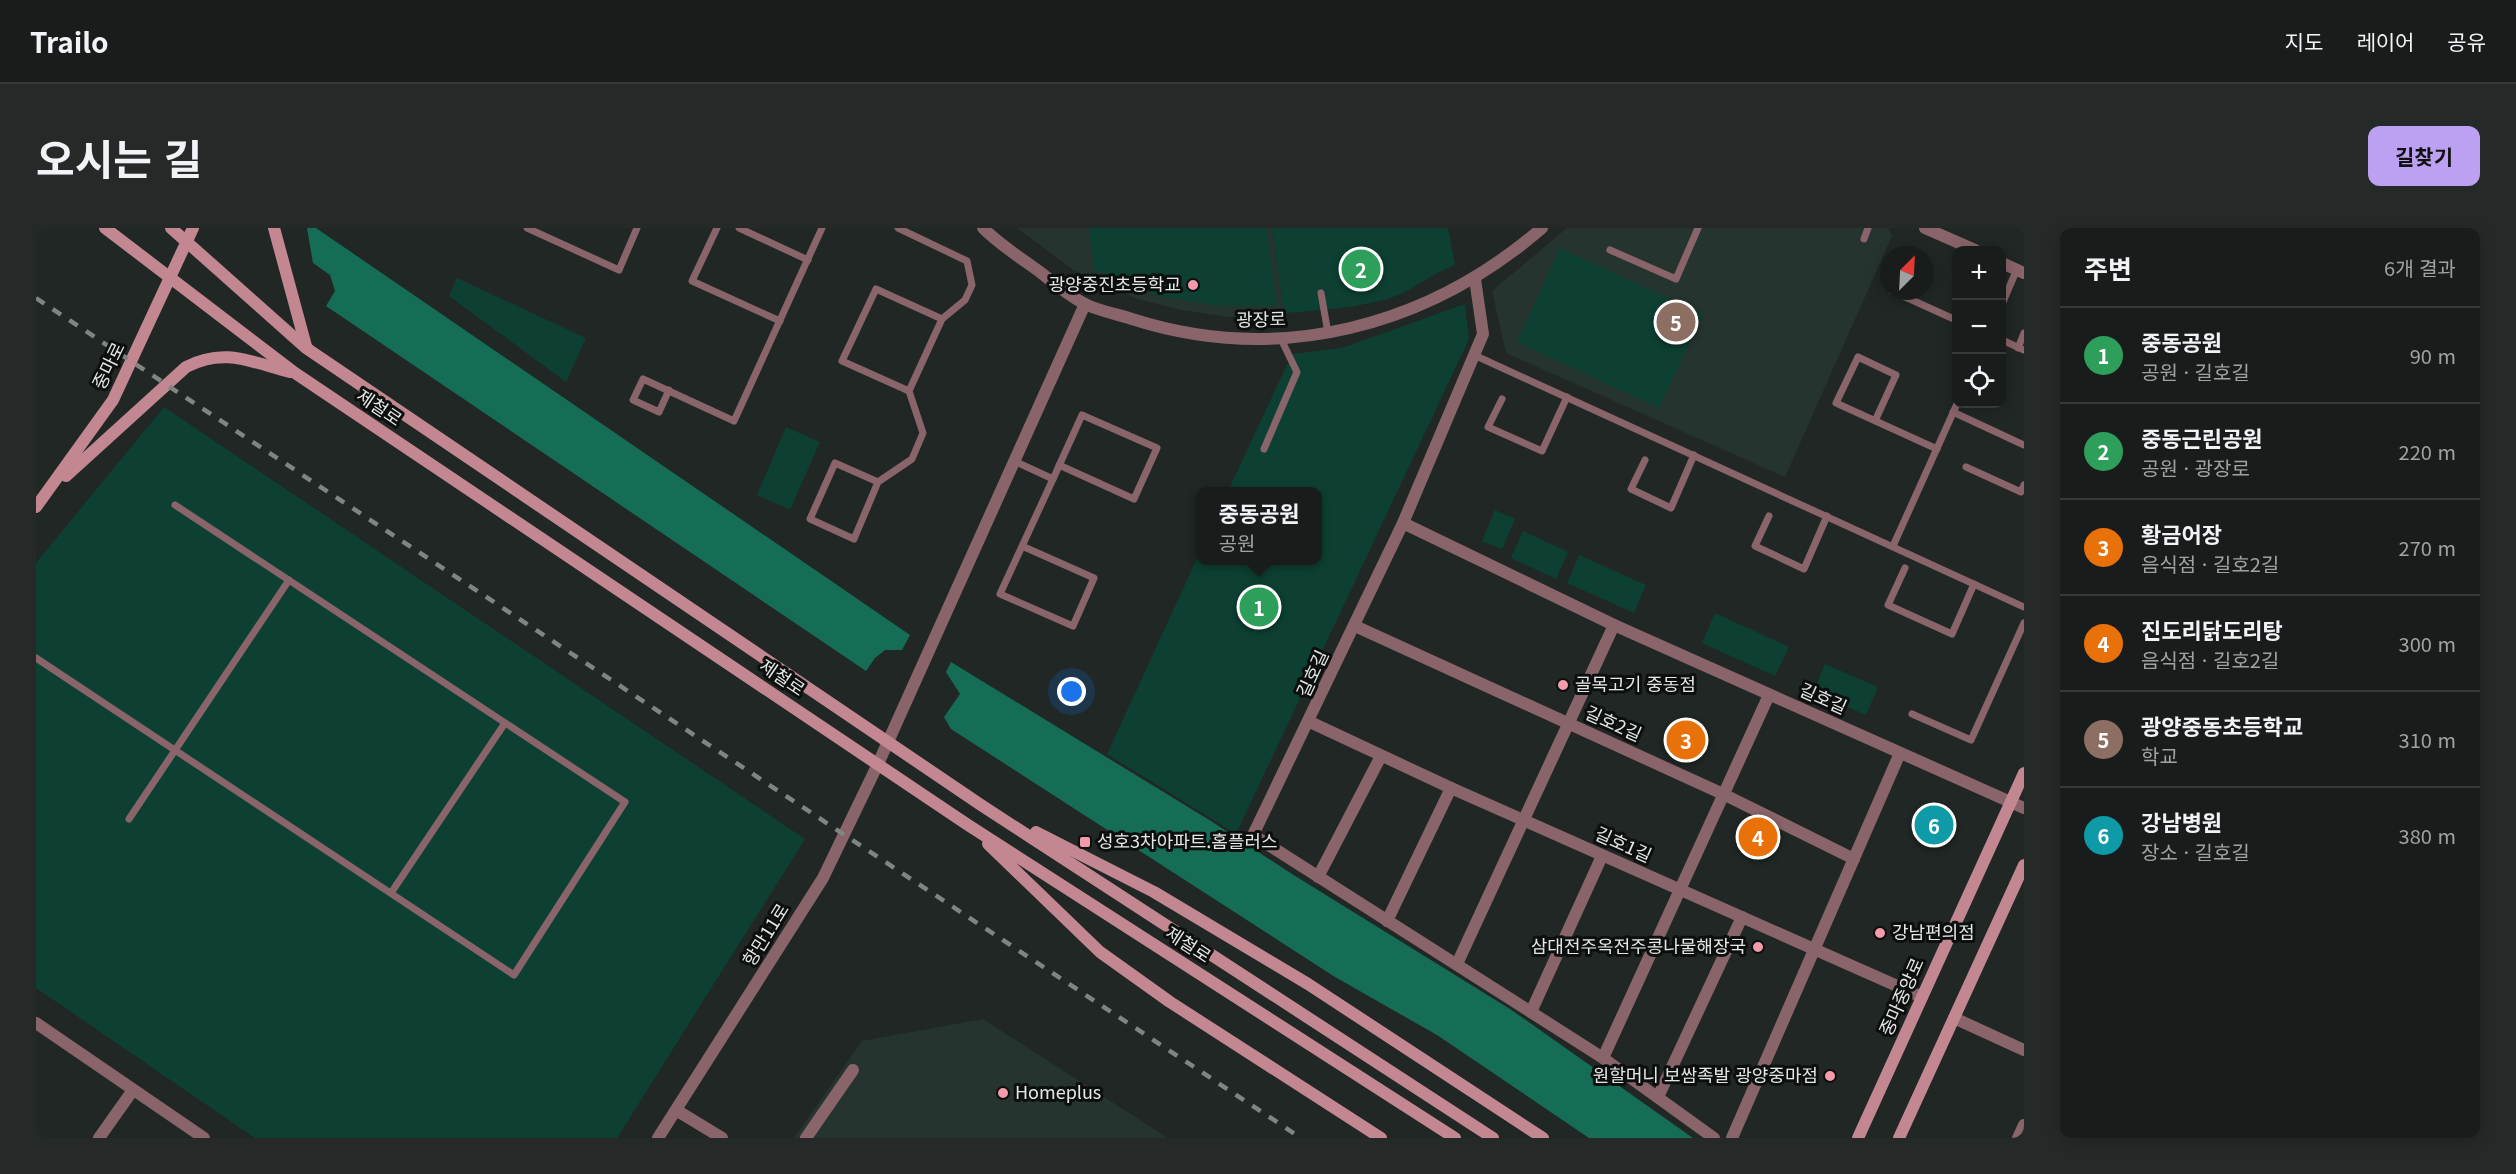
<!DOCTYPE html>
<html lang="ko">
<head>
<meta charset="utf-8">
<style>
	body { margin:0; font-family:Georgia,"Noto Sans KR",serif; background:#252a28; color:#f1f3f6 }
	.controls { position:absolute; right:18px; top:18px; display:grid; overflow:hidden; border-radius:12px; box-shadow:0 3px 15px #0003 }
	.controls button { width:54px; height:54px; display:grid; place-items:center; padding:0; border:0; border-bottom:2px solid #363b3a; background:#181d1b; color:#f1f3f6; font:30px sans-serif }
	.compass { position:absolute; left:1844px; top:18px; width:54px; height:54px; border-radius:50%; background:#181d1b; box-shadow:0 3px 15px #0003; rotate:24deg }
	.you { position:absolute; left:1036px; top:464px; width:21px; height:21px; margin:-15px; border:4px solid #fff; border-radius:50%; background:#1a73e8; box-shadow:0 0 0 9px #1a73e833 }
	.badge { display:grid; place-items:center; width:39px; height:39px; border-radius:50%; background:#bca0f2; color:#fff; font-size:20px; font-weight:700 }
	.pin { position:absolute; translate:-50% -50%; border:3px solid #fff; box-shadow:0 2px 6px #0006 }
	.popup { position:absolute; left:1160px; top:259px; width:126px; height:78px; box-sizing:border-box; display:grid; place-content:center; border-radius:12px; background:#181d1b; filter:drop-shadow(0 2px 4px #0005); font-size:20px; white-space:nowrap; color:#9fa2a3 }
	.popup b { font-size:22px; color:#f1f3f6 }
	.popup::after { content:''; position:absolute; left:50%; top:100%; margin-left:-12px; border:12px solid transparent; border-top-color:#181d1b }
	.list { margin:0; padding:0; list-style:none }
	h2 { display:flex; justify-content:space-between; align-items:center; height:78px; margin:0; padding:0 24px; font-size:26px }
	h2 small { font-size:20px; font-weight:400; color:#9fa2a3 }
	.list li { display:grid; grid-template-columns:39px 1fr auto; gap:18px; align-items:center; box-sizing:border-box; height:96px; padding:0 24px; border-top:2px solid #363b3a }
	.list b { display:block; font-size:22px; white-space:nowrap }
	.list p { margin:0; font-size:20px; white-space:nowrap; color:#9fa2a3 }
	.list em { font-size:20px; font-style:normal; color:#9fa2a3 }
	.icon { flex:none; width:33px; height:33px; fill:none; stroke:currentColor; stroke-width:2; stroke-linecap:round; stroke-linejoin:round }
	.map { position:relative; flex:none; width:1988px; height:910px; overflow:hidden; border-radius:12px }
	header { display:flex; align-items:center; gap:36px; box-sizing:border-box; height:84px; padding:0 30px; background:#181d1b; border-bottom:2px solid #363b3a }
	header strong { font-size:28px }
	nav { display:flex; gap:33px; margin-inline-start:auto; font-size:21px }
	.intro { display:flex; align-items:center; justify-content:space-between; box-sizing:border-box; height:144px; padding:0 36px }
	h1 { margin:0; font-size:42px }
	.button { padding:15px 27px; border-radius:12px; background:#bca0f2; color:#111; font-size:21px; font-weight:700 }
	main { display:flex; gap:36px; padding:0 36px }
	aside { flex:1; background:#181d1b; border-radius:12px; box-shadow:0 3px 15px #0003 }
	.map>svg:first-child { display:block }
	.built { fill:#26342f }
	.green { fill:#0d4032 }
	.forest { fill:#156d56 }
	.lines { fill:none; stroke-linecap:round; stroke-linejoin:round }
	.service { stroke:#89646a; stroke-width:7 }
	.minor { stroke:#89646a; stroke-width:12 }
	.tertiary { stroke:#89646a; stroke-width:12 }
	.secondary { stroke:#c38792; stroke-width:12 }
	.rail { stroke:#7f8583; stroke-width:4.5; stroke-dasharray:10 10; stroke-linecap:butt }
	.poi-dot { fill:#f39aab; stroke:#0c0f0e; stroke-width:2 }
	.labels { text-anchor:middle; stroke-width:6; stroke-linejoin:round; paint-order:stroke }
	.poi-label { font-size:18px; fill:#e3e8e6; stroke:#0c0f0e; text-anchor:start }
	.street-label { font-size:18px; fill:#e3e8e6; stroke:#0c0f0e }
</style>
</head>
<body>
<header>
<strong>Trailo</strong>
<nav><a>지도</a><a>레이어</a><a>공유</a></nav>
</header>
<div class="intro"><h1>오시는 길</h1><a class="button">길찾기</a></div>
<main>
<div class="map">
<svg width="1988" height="910" viewBox="0 0 1988 910">
	<rect width="100%" height="100%" fill="#202724"/>
	<g class="built">
		<path d="M981,0H1236L1248,85L1193,89L1146,82L1102,71L1037,42Z"/>
		<path d="M1531,0H1852L1856,8L1749,249L1470,125L1456,63Z"/>
		<path d="M947,791L1132,910H758L826,813Z"/>
	</g>
	<g class="green">
		<path d="M1053,0H1230L1241,78H1184L1122,68L1058,41Z"/>
		<path d="M1236,0H1412L1419,37C1397,45 1382,58 1362,67C1334,79 1279,83 1248,85Z"/>
		<path d="M1524,20L1667,86L1623,180L1481,114Z"/>
		<path d="M421,50L550,110L530,154L413,68Z"/>
		<path d="M1429,76L1433,111L1200,606L1071,526L1164,324V332H1282V264L1192,263L1256,126L1306,120Z"/>
		<path d="M128,179L769,611L581,910H219L0,760V335Z"/>
		<path d="M750,199L784,214L754,282L721,267Z"/>
		<path d="M1459,282L1479,291L1466,321L1446,313Z"/>
		<path d="M1487,303L1532,324L1520,351L1475,330Z"/>
		<path d="M1543,327L1610,357L1598,385L1531,355Z"/>
		<path d="M1679,385L1753,419L1739,448L1666,415Z"/>
		<path d="M1789,436L1842,459L1830,487L1777,464Z"/>
	</g>
	<g class="forest">
		<path d="M271,0H280L874,407L866,422H849L839,430L830,443L290,78L299,63L294,47L277,35Z"/>
		<path d="M915,434L1175,593L1256,646L1474,781L1657,910H1553L1401,807L1299,749L915,501L908,489L924,466L910,444Z"/>
	</g>
	<g class="lines">
		<g class="service">
			<path d="M491,0L583,42L601,0"/>
			<path d="M681,0L656,53L744,93"/>
			<path d="M703,0L772,32"/>
			<path d="M862,0L931,33L936,57L929,72L906,91L873,163L806,133L840,61L906,91"/>
			<path d="M1828,11L1832,0"/>
			<path d="M1574,22L1640,51L1662,0"/>
			<path d="M1856,63L1920,92"/>
			<path d="M1285,65L1292,105"/>
			<path d="M1966,76L1981,41"/>
			<path d="M1966,112L1988,122"/>
			<path d="M1982,120L1988,105"/>
			<path d="M1438,127L1988,379"/>
			<path d="M633,162L623,184L597,172L607,151L698,193L786,0"/>
			<path d="M1466,171L1452,199L1506,223L1531,169"/>
			<path d="M1917,184L1988,217"/>
			<path d="M1839,193L1860,147L1822,129L1800,175L1901,221"/>
			<path d="M1228,221L1261,144L1245,111"/>
			<path d="M1609,232L1595,261L1635,280L1658,227"/>
			<path d="M978,233L1017,251L1046,187L1121,220L1098,271L1023,237"/>
			<path d="M1930,239L1985,264L1988,257"/>
			<path d="M842,254L799,235L774,291L818,311L842,254L876,231L887,205L873,163"/>
			<path d="M1733,288L1719,318L1768,341L1791,288"/>
			<path d="M986,318L1058,350L1037,398L964,366L1017,251"/>
			<path d="M1857,318L1921,176"/>
			<path d="M1869,340L1852,377L1916,406L1938,356"/>
			<path d="M0,430L478,747L589,574L139,277"/>
			<path d="M1876,486L1935,512L1988,395"/>
			<path d="M93,591L253,352"/>
			<path d="M355,665L469,495"/>
		</g>
		<g class="minor">
			<path d="M1889,0L1939,22"/>
			<path d="M1966,35L1988,45"/>
			<path d="M1367,295L1447,106L1439,51"/>
			<path d="M1319,398L1687,566L1818,631"/>
			<path d="M1274,494L1415,560L1886,769"/>
			<path d="M1282,649L1345,528"/>
			<path d="M1351,693L1415,560"/>
			<path d="M1421,736L1578,397"/>
			<path d="M1495,784L1566,628"/>
			<path d="M1918,790L1988,822"/>
			<path d="M1567,830L1733,467"/>
			<path d="M1622,869L1706,689"/>
			<path d="M640,882L686,910"/>
			<path d="M770,910L817,842"/>
			<path d="M1678,910L1567,830L1217,607L1367,295L1578,397L1988,580"/>
			<path d="M1696,910L1864,525"/>
			<path d="M1982,910L1988,897"/>
		</g>
		<g class="tertiary">
			<path d="M947,0C964,17 985,30 1004,44C1018,55 1033,68 1049,76C1063,83 1081,86 1096,91C1243,138 1391,99 1506,0"/>
			<path d="M0,795L168,910"/>
			<path d="M63,910L97,862"/>
			<path d="M622,910L787,650L842,536L1049,76"/>
		</g>
		<g class="secondary">
			<path d="M69,0L259,145L932,597L1419,910"/>
			<path d="M135,0L270,120L945,577L1457,910"/>
			<path d="M238,0L270,118"/>
			<path d="M30,248L150,139C188,119 215,134 254,144"/>
			<path d="M0,279L77,172L157,0"/>
			<path d="M1000,604L1118,664L1272,756L1507,910"/>
			<path d="M952,616L1064,724L1134,774L1345,910"/>
			<path d="M1822,910L1988,545"/>
			<path d="M1863,910L1988,637"/>
		</g>
		<path class="rail" d="M0,70L1265,910"/>
	</g>
	<g class="poi-dot">
		<circle cx="1157" cy="57" r="6"/>
		<circle cx="1527" cy="457" r="6"/>
		<rect x="1043" y="608" width="12" height="12" rx="3"/>
		<circle cx="1844" cy="705" r="6"/>
		<circle cx="1722" cy="719" r="6"/>
		<circle cx="1794" cy="848" r="6"/>
		<circle cx="967" cy="865" r="6"/>
	</g>
	<g class="labels">
		<g class="poi-label">
			<text x="1145" y="63" text-anchor="end">광양중진초등학교</text>
			<text x="1539" y="463">골목고기 중동점</text>
			<text x="1061" y="620">성호3차아파트.홈플러스</text>
			<text x="1856" y="711">강남편의점</text>
			<text x="1710" y="725" text-anchor="end">삼대전주옥전주콩나물해장국</text>
			<text x="1782" y="854" text-anchor="end">원할머니 보쌈족발 광양중마점</text>
			<text x="979" y="871">Homeplus</text>
		</g>
		<g class="street-label">
			<text transform="translate(1225 92) rotate(-1)" y="6">광장로</text>
			<text transform="translate(73 138) rotate(-64)" y="6">중마로</text>
			<text transform="translate(343 180) rotate(34)" y="6">제철로</text>
			<text transform="translate(1277 446) rotate(-65)" y="6">길호길</text>
			<text transform="translate(746 450) rotate(34)" y="6">제철로</text>
			<text transform="translate(1787 471) rotate(24)" y="6">길호길</text>
			<text transform="translate(1577 496) rotate(24)" y="6">길호2길</text>
			<text transform="translate(1587 617) rotate(24)" y="6">길호1길</text>
			<text transform="translate(730 707) rotate(-58)" y="6">항만11로</text>
			<text transform="translate(1152 717) rotate(33)" y="6">제철로</text>
			<text transform="translate(1866 769) rotate(-66)" y="6">중마중앙로</text>
		</g>
	</g>
</svg>
<div class="controls">
<button>+</button>
<button>−</button>
<button><svg class="icon" aria-label="locate" viewBox="0 0 24 24"><circle cx="12" cy="12" r="6"/><path d="M12 2v4M12 18v4M2 12h4M18 12h4"/></svg></button>
</div>
<svg class="compass" viewBox="-18 -18 36 36"><path d="M0-13l5 13h-10z" fill="#e53935"/><path d="M0 13l5-13h-10z" fill="#9fa2a3"/></svg>
<div class="you"></div>
<div class="pin badge" style="left:1223px;top:379px;background:#2e9e5b">1</div>
<div class="popup"><b>중동공원</b>공원</div>
<div class="pin badge" style="left:1325px;top:41px;background:#2e9e5b">2</div>
<div class="pin badge" style="left:1650px;top:512px;background:#e8710a">3</div>
<div class="pin badge" style="left:1722px;top:609px;background:#e8710a">4</div>
<div class="pin badge" style="left:1640px;top:94px;background:#8d6e63">5</div>
<div class="pin badge" style="left:1898px;top:597px;background:#0f9aa8">6</div>
</div>
<aside>
<h2>주변<small>6개 결과</small></h2>
<ul class="list">
<li><span class="badge" style="background:#2e9e5b">1</span><div><b>중동공원</b><p>공원 · 길호길</p></div><em>90 m</em></li>
<li><span class="badge" style="background:#2e9e5b">2</span><div><b>중동근린공원</b><p>공원 · 광장로</p></div><em>220 m</em></li>
<li><span class="badge" style="background:#e8710a">3</span><div><b>황금어장</b><p>음식점 · 길호2길</p></div><em>270 m</em></li>
<li><span class="badge" style="background:#e8710a">4</span><div><b>진도리닭도리탕</b><p>음식점 · 길호2길</p></div><em>300 m</em></li>
<li><span class="badge" style="background:#8d6e63">5</span><div><b>광양중동초등학교</b><p>학교</p></div><em>310 m</em></li>
<li><span class="badge" style="background:#0f9aa8">6</span><div><b>강남병원</b><p>장소 · 길호길</p></div><em>380 m</em></li>
</ul>
</aside>
</main>
</body>
</html>
